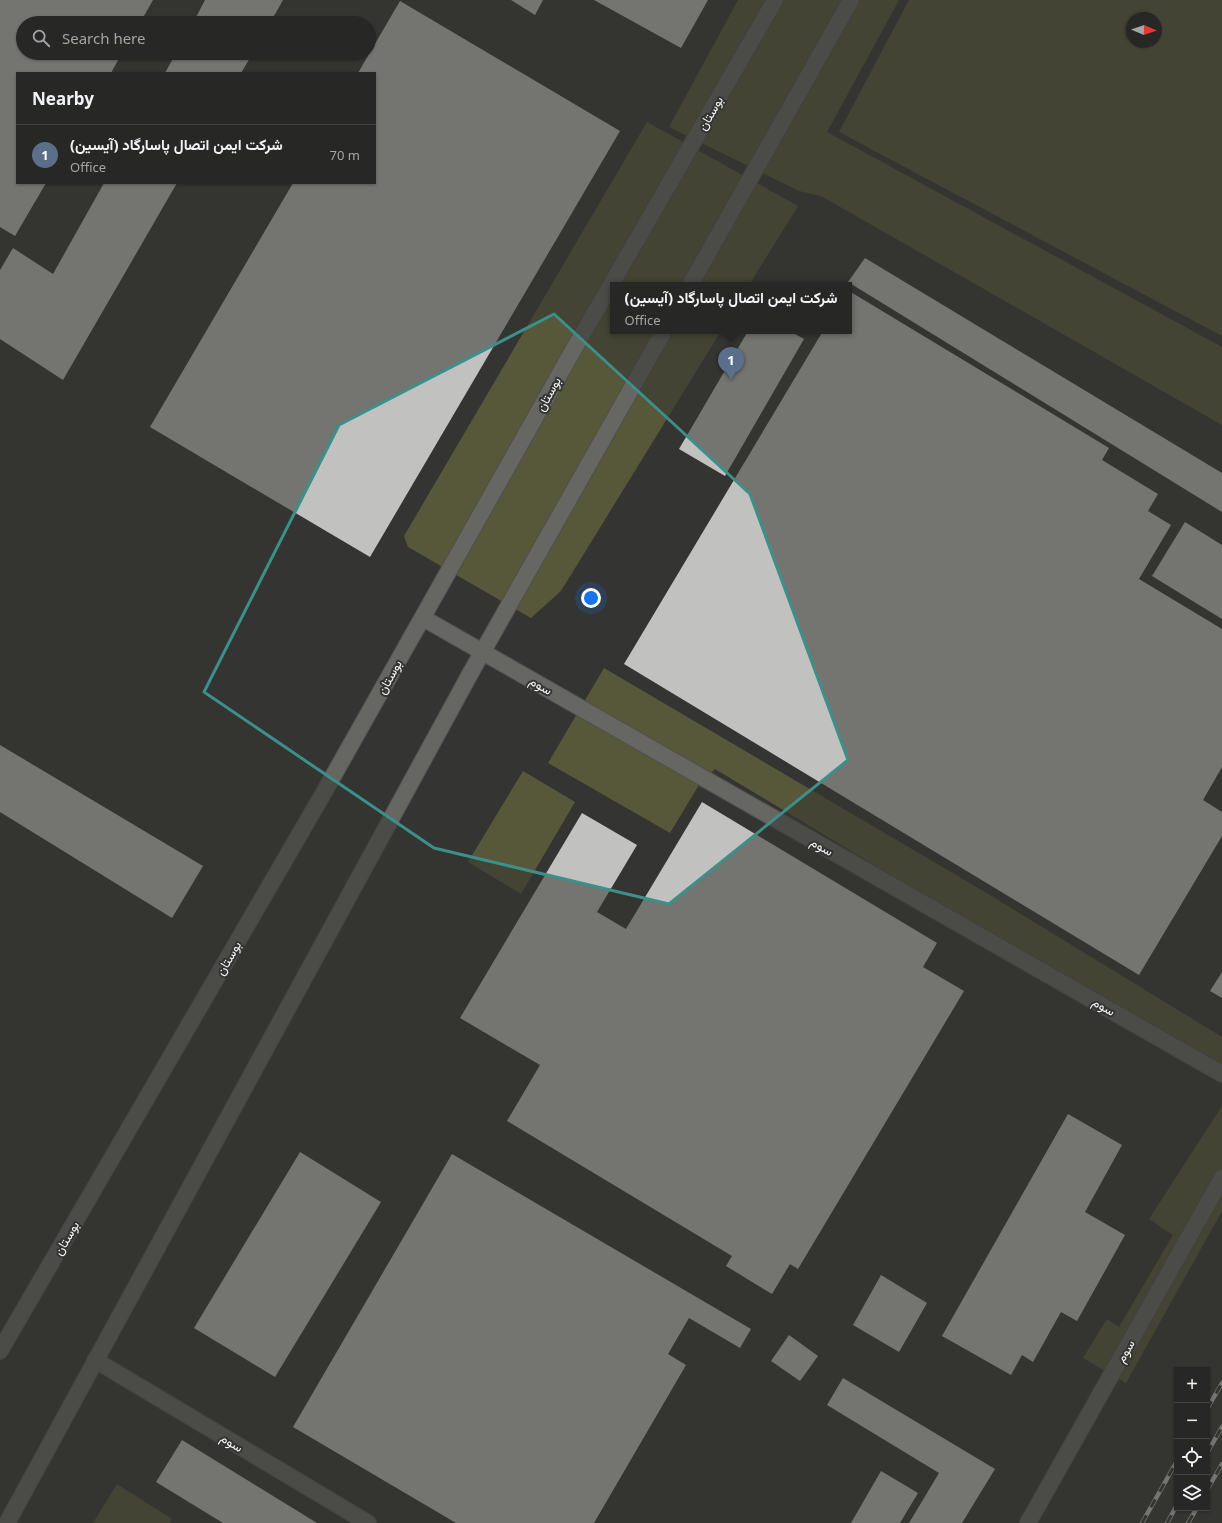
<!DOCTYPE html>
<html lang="en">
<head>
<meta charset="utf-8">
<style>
	body { margin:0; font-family:"Noto Sans",Vazirmatn,sans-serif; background:#2f2f2e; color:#f1f3f6 }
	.controls { position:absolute; right:12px; bottom:12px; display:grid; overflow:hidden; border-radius:0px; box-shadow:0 1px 3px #0004 }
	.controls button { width:36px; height:36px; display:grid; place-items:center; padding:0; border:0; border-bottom:1px solid #434443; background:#272726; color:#f1f3f6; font:20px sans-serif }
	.compass { position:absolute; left:1126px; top:12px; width:36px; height:36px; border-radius:50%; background:#272726; box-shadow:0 1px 3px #0004; rotate:92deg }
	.you { position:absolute; left:591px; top:598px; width:14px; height:14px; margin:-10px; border:3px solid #fff; border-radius:50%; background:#1a73e8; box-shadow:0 0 0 6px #1a73e833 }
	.badge { display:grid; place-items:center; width:26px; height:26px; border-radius:50%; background:#95b2f1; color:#fff; font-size:13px; font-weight:700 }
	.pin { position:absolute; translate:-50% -33px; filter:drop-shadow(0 1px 2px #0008) }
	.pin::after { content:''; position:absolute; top:21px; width:14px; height:12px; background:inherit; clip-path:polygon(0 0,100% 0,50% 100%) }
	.popup { position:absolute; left:610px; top:282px; width:242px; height:52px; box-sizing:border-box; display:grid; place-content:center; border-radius:0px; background:#272726; filter:drop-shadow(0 1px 3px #0005); font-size:13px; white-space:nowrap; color:#a4a5a7 }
	.popup b { font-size:15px; color:#f1f3f6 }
	.popup::after { content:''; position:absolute; left:50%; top:100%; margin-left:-8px; border:8px solid transparent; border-top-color:#272726 }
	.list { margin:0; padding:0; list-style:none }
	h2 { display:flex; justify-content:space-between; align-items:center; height:52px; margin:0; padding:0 16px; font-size:17px }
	h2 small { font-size:13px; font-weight:400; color:#a4a5a7 }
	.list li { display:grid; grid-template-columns:26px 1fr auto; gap:12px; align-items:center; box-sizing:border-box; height:60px; padding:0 16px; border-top:1px solid #434443 }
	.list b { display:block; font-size:15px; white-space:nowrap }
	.list p { margin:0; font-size:13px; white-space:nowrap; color:#a4a5a7 }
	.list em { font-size:13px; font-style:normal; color:#a4a5a7 }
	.icon { flex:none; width:22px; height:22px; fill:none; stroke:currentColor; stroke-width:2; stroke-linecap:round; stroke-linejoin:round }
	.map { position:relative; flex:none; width:1222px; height:1523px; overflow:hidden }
	.search { position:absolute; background:#272726; box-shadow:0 1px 3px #0004; left:16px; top:16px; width:360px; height:44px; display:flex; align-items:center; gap:10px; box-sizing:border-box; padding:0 14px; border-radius:22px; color:#a4a5a7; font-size:15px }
	.panel { position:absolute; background:#272726; box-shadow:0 1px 3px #0004; left:16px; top:72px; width:360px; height:112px; border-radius:0px }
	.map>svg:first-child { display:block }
	.green { fill:#565839; fill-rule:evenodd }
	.building { fill:#c1c2bf }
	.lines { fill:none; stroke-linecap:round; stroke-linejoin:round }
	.service-casing { stroke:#50504e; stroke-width:18 }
	.service { stroke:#666663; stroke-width:16 }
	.rail-casing { stroke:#c2c2c0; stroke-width:4.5 }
	.rail { stroke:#343432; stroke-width:3; stroke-dasharray:9; stroke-linecap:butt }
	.marked { fill:none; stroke:#3d8f89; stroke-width:3; stroke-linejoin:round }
	.labels { text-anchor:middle; stroke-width:4; stroke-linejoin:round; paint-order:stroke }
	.street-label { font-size:13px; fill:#f5f5f3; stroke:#343432 }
</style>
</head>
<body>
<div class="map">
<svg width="1222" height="1523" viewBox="0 0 1222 1523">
	<rect width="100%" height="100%" fill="#343432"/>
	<g class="green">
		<path d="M738,0H899L827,132L1222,347V425L821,196L799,191L669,127Z"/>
		<path d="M909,0H1222V336L839,132ZM1132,18H1156V42H1132Z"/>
		<path d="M647,122L798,206L749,285H613V331H721L561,591L531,618L408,547L404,536Z"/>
		<path d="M604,668L985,892L1222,1037V1075L715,769L699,785L670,833L548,763Z"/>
		<path d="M523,771L575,802L521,894L468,862Z"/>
		<path d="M1222,1106V1211L1126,1383L1083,1358L1107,1319L1119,1327L1173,1235L1149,1219Z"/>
		<path d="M117,1484L172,1519L170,1523H93Z"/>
	</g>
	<g class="building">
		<path d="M0,0H153L140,23H23V53H122L111,73H17V183H46L15,236L0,227Z"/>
		<path d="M205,0H283L270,23H193Z"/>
		<path d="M511,0H543L535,15Z"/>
		<path d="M594,0H708L681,48Z"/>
		<path d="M400,1L620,131L370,557L150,427L293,183H375V73H358Z"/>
		<path d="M176,53H253L241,73H165Z"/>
		<path d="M104,183H177L63,380L0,339V270L13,248L53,274Z"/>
		<path d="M865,258L1222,473V512L848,282Z"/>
		<path d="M849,291L1109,448L1102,460L1158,494L1148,511L1171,525L1139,579L1222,629V767L1203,800L1222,812V836L1139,975L624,664L823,331H849Z"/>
		<path d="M748,331H790L804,339L725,476L679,449Z"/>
		<path d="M1185,522L1222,545V619L1152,576Z"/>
		<path d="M0,745L203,866L172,918L0,812Z"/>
		<path d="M702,802L937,943L923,967L964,991L798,1269L790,1264L772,1294L726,1266L732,1256L507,1121L540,1065L460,1018L582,813L637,845L597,912L626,929Z"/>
		<path d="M1222,972V998L1210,991Z"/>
		<path d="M1068,1114L1122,1145L1085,1212L1125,1235L1077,1321L1061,1312L1033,1362L1022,1355L1011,1375L942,1336Z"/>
		<path d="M300,1152L381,1202L275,1377L194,1328Z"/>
		<path d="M452,1154L751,1329L740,1348L689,1318L668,1354L686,1365L594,1523H456L293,1427Z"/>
		<path d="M881,1275L927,1303L899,1352L853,1325Z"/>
		<path d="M789,1335L818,1356L800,1381L771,1361Z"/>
		<path d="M843,1378L995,1469L962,1523H909L939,1473L827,1405Z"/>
		<path d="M182,1440L317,1523H223L156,1482Z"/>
		<path d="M881,1471L918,1493L900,1523H851Z"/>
	</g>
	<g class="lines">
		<g class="service-casing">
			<g id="service">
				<path d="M690,285L851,0"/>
				<path d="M423,618L1222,1074"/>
				<path d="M0,1351L323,794L571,354L775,0"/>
				<path d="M95,1360L368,1523"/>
				<path d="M7,1523L470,674L664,331"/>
				<path d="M1028,1523L1222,1178"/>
			</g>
		</g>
		<use href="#service" class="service"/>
		<g class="rail-casing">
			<g id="rail">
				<path d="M1207,1409L1222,1383"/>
				<path d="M1207,1453L1222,1427"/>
				<path d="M1207,1490L1222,1464"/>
				<path d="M1142,1523L1177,1461"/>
				<path d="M1167,1523L1177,1505"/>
				<path d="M1188,1523L1197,1508"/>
			</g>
		</g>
		<use href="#rail" class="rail"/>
	</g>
	<path d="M0 0H1222V1523H0ZM554,314L750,494L848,760L669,904L434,848L204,692L339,425Z" fill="#343432" fill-opacity=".55" fill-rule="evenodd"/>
	<path class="marked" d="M554,314L750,494L848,760L669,904L434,848L204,692L339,425Z"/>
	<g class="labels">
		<g class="street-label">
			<text transform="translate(710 113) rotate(-60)" y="5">بوستان</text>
			<text transform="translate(548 394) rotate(-61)" y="5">بوستان</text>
			<text transform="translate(389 677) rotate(-61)" y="5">بوستان</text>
			<text transform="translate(541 685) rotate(30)" y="5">سوم</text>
			<text transform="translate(822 846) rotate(30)" y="5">سوم</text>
			<text transform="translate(228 958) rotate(-60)" y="5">بوستان</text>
			<text transform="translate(1104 1006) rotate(30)" y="5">سوم</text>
			<text transform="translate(66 1238) rotate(-60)" y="5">بوستان</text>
			<text transform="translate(1125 1351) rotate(-61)" y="5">سوم</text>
			<text transform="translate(232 1442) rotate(31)" y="5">سوم</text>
		</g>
	</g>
</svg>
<div class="controls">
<button>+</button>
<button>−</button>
<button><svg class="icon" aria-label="locate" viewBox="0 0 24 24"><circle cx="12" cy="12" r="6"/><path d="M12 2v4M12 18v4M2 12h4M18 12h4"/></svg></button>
<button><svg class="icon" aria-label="layers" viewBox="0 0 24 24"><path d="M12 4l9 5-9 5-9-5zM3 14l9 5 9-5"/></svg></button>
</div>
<svg class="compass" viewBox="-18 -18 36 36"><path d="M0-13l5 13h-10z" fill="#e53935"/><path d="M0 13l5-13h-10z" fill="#a4a5a7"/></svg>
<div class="you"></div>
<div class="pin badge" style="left:731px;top:380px;background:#5c6f8a">1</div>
<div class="popup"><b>شرکت ایمن اتصال پاسارگاد (آیسین)</b>Office</div>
<div class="search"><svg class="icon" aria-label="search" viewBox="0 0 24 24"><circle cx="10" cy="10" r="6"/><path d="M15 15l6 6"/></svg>Search here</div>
<section class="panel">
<h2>Nearby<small></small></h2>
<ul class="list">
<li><span class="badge" style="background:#5c6f8a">1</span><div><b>شرکت ایمن اتصال پاسارگاد (آیسین)</b><p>Office</p></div><em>70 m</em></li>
</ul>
</section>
</div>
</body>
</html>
